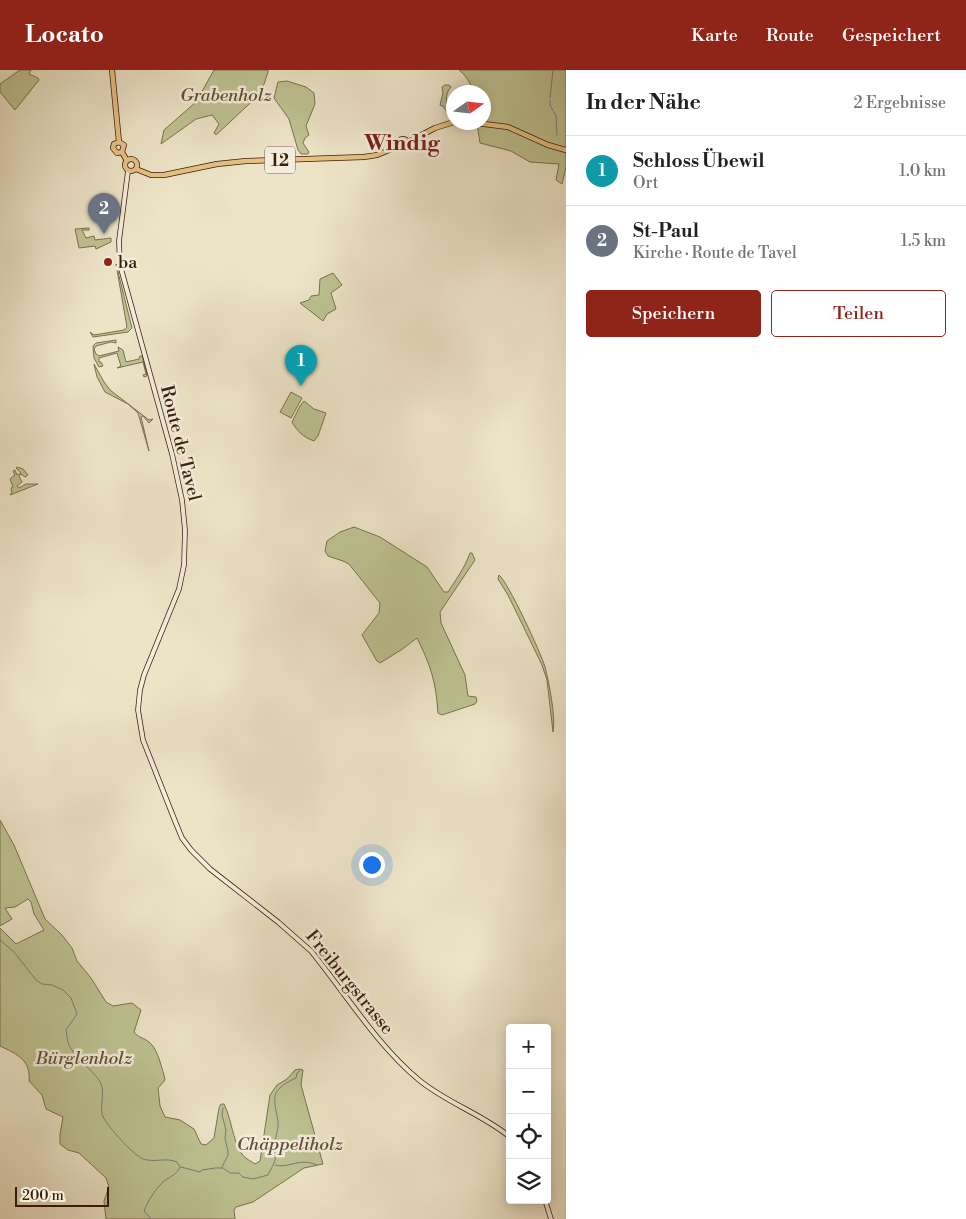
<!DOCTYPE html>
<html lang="de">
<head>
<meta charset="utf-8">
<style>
	body { margin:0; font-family:"Libre Bodoni",serif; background:#f2f2f2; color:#202124 }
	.controls { position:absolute; right:15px; bottom:15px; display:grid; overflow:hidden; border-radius:5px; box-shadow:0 2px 12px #0003 }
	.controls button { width:45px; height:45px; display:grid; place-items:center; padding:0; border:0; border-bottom:1px solid #e0e0e0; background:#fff; color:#202124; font:25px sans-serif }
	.compass { position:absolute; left:446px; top:15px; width:45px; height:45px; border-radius:50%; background:#fff; box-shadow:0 2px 12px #0003; rotate:76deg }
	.scale { position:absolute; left:15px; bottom:12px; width:94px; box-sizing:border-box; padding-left:5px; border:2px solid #3b1d0b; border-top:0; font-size:14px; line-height:18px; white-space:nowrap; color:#3b1d0b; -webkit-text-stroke:4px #f3eddb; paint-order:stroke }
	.you { position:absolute; left:371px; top:794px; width:18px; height:18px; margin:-12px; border:4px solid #fff; border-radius:50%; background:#1a73e8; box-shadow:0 0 0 8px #1a73e833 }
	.badge { display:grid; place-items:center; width:32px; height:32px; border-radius:50%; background:#8f2418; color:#fff; font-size:16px; font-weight:700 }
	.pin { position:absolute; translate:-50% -41px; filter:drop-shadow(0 1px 2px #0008) }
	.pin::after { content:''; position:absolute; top:26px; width:18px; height:15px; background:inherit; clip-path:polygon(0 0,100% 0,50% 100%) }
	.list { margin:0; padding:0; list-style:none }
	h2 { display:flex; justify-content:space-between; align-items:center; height:65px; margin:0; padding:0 20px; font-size:21px }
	h2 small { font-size:16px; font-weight:400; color:#757577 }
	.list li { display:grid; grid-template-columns:32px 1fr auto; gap:15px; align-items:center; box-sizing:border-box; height:70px; padding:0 20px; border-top:1px solid #e0e0e0 }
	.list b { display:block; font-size:19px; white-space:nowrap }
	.list p { margin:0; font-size:16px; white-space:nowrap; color:#757577 }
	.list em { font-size:16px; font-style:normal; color:#757577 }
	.actions { display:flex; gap:10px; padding:15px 20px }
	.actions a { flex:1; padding:11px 0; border:1px solid #8f2418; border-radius:5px; text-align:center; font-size:18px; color:#8f2418 }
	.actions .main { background:#8f2418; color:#fff }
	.icon { flex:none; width:28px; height:28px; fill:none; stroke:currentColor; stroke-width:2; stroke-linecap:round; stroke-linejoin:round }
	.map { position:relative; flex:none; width:566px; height:1149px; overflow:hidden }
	header { display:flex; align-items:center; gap:30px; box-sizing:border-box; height:70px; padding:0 25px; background:#8f2418; color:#fff }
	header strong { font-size:24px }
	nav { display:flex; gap:28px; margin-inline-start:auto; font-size:18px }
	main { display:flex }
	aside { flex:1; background:#fff }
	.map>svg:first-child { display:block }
	.green { fill:#bec292; stroke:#7c704e }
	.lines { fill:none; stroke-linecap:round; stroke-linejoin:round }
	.stream { stroke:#787c78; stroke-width:1 }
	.secondary-casing { stroke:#3b1d0b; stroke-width:5.5 }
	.primary-casing { stroke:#3b1d0b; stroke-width:6 }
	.secondary { stroke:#f3eddb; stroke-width:4 }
	.primary { stroke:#e6c284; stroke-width:4.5 }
	.poi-dot { fill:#8f2418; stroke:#f3eddb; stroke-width:2 }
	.labels { text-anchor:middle; stroke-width:5; stroke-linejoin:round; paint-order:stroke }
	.shield { fill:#f3eddb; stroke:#725b49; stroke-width:1 }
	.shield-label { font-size:16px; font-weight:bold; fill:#3b1d0b }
	.park-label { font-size:18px; font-style:italic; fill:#624f34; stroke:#f3eddb }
	.poi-label { font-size:18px; fill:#3b1d0b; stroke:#f3eddb; text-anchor:start }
	.street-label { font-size:18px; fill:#3b1d0b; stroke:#f3eddb }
	.district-label { font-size:22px; font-weight:bold; fill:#7a1f14; stroke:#f3eddb }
</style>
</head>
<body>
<header>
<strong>Locato</strong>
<nav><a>Karte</a><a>Route</a><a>Gespeichert</a></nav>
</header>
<main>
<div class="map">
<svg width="566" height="1149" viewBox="0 0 566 1149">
	<rect width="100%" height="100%" fill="#ede4c8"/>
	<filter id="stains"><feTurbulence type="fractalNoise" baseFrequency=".004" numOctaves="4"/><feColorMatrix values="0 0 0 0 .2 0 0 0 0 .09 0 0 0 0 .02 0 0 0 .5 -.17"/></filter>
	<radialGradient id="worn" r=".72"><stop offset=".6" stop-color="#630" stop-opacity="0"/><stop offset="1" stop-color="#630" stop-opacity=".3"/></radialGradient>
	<g class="green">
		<path d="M20,0H31L29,4L38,8L39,10L15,40L0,22V14Z"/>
		<path d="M214,0H268V2L261,23L216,65L214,63L219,54L212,45L196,49L161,74L164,60L196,32Z"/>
		<path d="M459,0H566V97L562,114L556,110L559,94L530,92L511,81L480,73L477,53L483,52V22H473C472,15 465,4 459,0Z"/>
		<path d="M287,11L306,17L314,23L315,34L306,56L309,65L305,68L303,73L309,82L308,84H301L298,80L289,49L274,28L278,12Z"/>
		<path d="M445,15H449L451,17C444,24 445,37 453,43L452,45L448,44L444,37L440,35L443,23L442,17Z"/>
		<path d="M89,158V160H82L86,168L94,166L95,170L111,168V172L96,179L95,176L79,178L75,159Z"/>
		<path d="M116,194L132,258L128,262L93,267L90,262L94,265L124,260L127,257Z"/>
		<path d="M333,203L342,215L331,223L336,239L327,244L323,251L300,233L309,230L311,226L319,225L320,209Z"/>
		<path d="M116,270V273L111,272L96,276L94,279L96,284L99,286L119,281L118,277L123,280L126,292L139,289L140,286H142L147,305V306L144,307L143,305L146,304L143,292L117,298L121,296L117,283L99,288V292H101L103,296L99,297L94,288L93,276L96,273Z"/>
		<path d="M94,294L104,312L110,320L149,350L153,349L149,353L143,346L141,347L149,381L138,343L128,334L105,322L97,307Z"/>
		<path d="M291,322L302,328L291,348L280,342Z"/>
		<path d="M304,331L314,339L326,343L318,366L314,371C303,367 298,362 292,352L300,336Z"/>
		<path d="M17,397L23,399L28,405L25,407L21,404L19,406L22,412L17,416L19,418L26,414H38L10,425L12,422L11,418L13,417L10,409L15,405L13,401L15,400L17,405L21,403L16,398Z"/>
		<path d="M354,457L380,467L427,497L444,522H448C457,508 464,499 470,483H472L475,490L440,542L441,553L465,605L468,626L476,627L477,631L475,634L442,645L438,643C436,612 431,596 417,568L401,580L380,593L377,591L362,565L379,543L380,533L349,494L343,491L328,486L325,481L327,471L340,462Z"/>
		<path d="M499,505C508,512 541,583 545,597C549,612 556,648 553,662L547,610L542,595L508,525L498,509Z"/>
		<path d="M0,750L14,775L45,849L62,865L72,878L77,891L91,908L106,932L113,936L132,933L141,940L134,962C138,968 146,968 151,974C158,981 161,996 164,1005L165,1010L158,1018L160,1036L165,1047L180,1050L194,1059L201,1074L206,1075L214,1068L219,1038L221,1034H224C232,1050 232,1069 242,1084C244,1088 251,1091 255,1094L260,1091L270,1025L277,1015L287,1009L295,1000L300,999L303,1000L301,1015L323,1094L304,1098L253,1132L236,1137L234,1140L235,1149H106L104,1131L109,1117L106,1108L79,1083L68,1080L60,1074V1064L63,1047L46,1039L42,1025L29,1011C31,990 17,984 0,976V858L16,874L44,860L34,844L31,832L28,829L15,837L5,838L12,849L0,856Z"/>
	</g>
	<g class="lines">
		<g class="stream">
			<path d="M550,28L553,0"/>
			<path d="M550,30V35L556,46L557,65"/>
			<path d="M0,870L14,882L36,910L42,914L52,915L63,920L71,928L77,944L66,960C67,965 67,971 69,975C73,985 92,1000 99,1010C106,1020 100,1033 102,1044C104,1053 134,1086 143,1089C155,1093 166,1087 177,1092L180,1097C176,1106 168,1107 162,1113C154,1121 148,1131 144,1141L151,1149"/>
			<path d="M275,1095C289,1099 299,1087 317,1095"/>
			<path d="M181,1097L200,1102L202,1100L215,1098H223L230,1103H239L243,1107L253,1109L268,1105C273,1094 279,1089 273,1077C274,1073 279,1058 278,1054C278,1043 270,1027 279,1019C283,1014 290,1011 296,1008L297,1003L300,1001"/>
			<path d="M222,1097L228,1085V1081L225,1068L226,1060L222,1045L223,1038"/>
		</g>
		<g class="secondary-casing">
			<g id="secondary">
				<path d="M128,101L119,171L120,195L172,384L182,430L185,460L184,495L179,519L144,605L140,620L138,640L143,670L175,751L182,768L191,780L210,799L278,852L311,881C346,924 376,974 419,1010C447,1033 482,1044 510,1067"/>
				<path d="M545,1130L551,1149"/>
			</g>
		</g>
		<g class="primary-casing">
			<g id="primary">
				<path d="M112,0L119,72"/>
				<path d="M468,52L508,57L548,75L566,80"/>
				<circle cx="403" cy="74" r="5"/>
				<path d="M119,72L124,75L122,82L127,91"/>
				<path d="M119,72L114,74L113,78L117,83L122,82"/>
				<path d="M408,72L435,58L454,52"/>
				<circle cx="131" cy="95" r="6"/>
				<path d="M136,99L151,105H164L217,94L246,91L364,87L377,85L399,76"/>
			</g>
		</g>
		<use href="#secondary" class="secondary"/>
		<use href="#primary" class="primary"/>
	</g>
	<circle class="poi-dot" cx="108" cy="192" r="5"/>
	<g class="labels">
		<rect class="shield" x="265" y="76.5" width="30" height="27" rx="4"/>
		<g class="shield-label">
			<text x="280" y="96">12</text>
		</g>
		<g class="park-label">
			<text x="226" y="31">Grabenholz</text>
			<text x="84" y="994">Bürglenholz</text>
			<text x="290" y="1080">Chäppeliholz</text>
		</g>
		<g class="poi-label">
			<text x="118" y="198">ba</text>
		</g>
		<g class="street-label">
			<text transform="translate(181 373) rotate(76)" y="6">Route de Tavel</text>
			<text transform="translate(350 912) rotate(51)" y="6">Freiburgstrasse</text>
		</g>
		<g class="district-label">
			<text x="402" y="80">Windig</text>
		</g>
	</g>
	<rect width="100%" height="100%" filter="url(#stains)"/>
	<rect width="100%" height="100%" fill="url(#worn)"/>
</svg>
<div class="controls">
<button>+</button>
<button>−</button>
<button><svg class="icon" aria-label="locate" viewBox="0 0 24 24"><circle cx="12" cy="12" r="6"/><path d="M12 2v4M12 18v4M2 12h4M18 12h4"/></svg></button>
<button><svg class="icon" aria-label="layers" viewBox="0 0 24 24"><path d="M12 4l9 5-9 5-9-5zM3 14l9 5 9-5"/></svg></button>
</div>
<svg class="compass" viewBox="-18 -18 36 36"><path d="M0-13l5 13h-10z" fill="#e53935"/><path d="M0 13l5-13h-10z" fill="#757577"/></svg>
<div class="scale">200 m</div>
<div class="you"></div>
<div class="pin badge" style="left:301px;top:316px;background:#0f9aa8">1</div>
<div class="pin badge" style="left:104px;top:164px;background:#6b7280">2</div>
</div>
<aside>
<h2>In der Nähe<small>2 Ergebnisse</small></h2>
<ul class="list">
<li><span class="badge" style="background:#0f9aa8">1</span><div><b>Schloss Übewil</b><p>Ort</p></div><em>1.0 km</em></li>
<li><span class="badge" style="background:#6b7280">2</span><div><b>St-Paul</b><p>Kirche · Route de Tavel</p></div><em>1.5 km</em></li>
</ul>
<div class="actions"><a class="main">Speichern</a><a>Teilen</a></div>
</aside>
</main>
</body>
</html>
